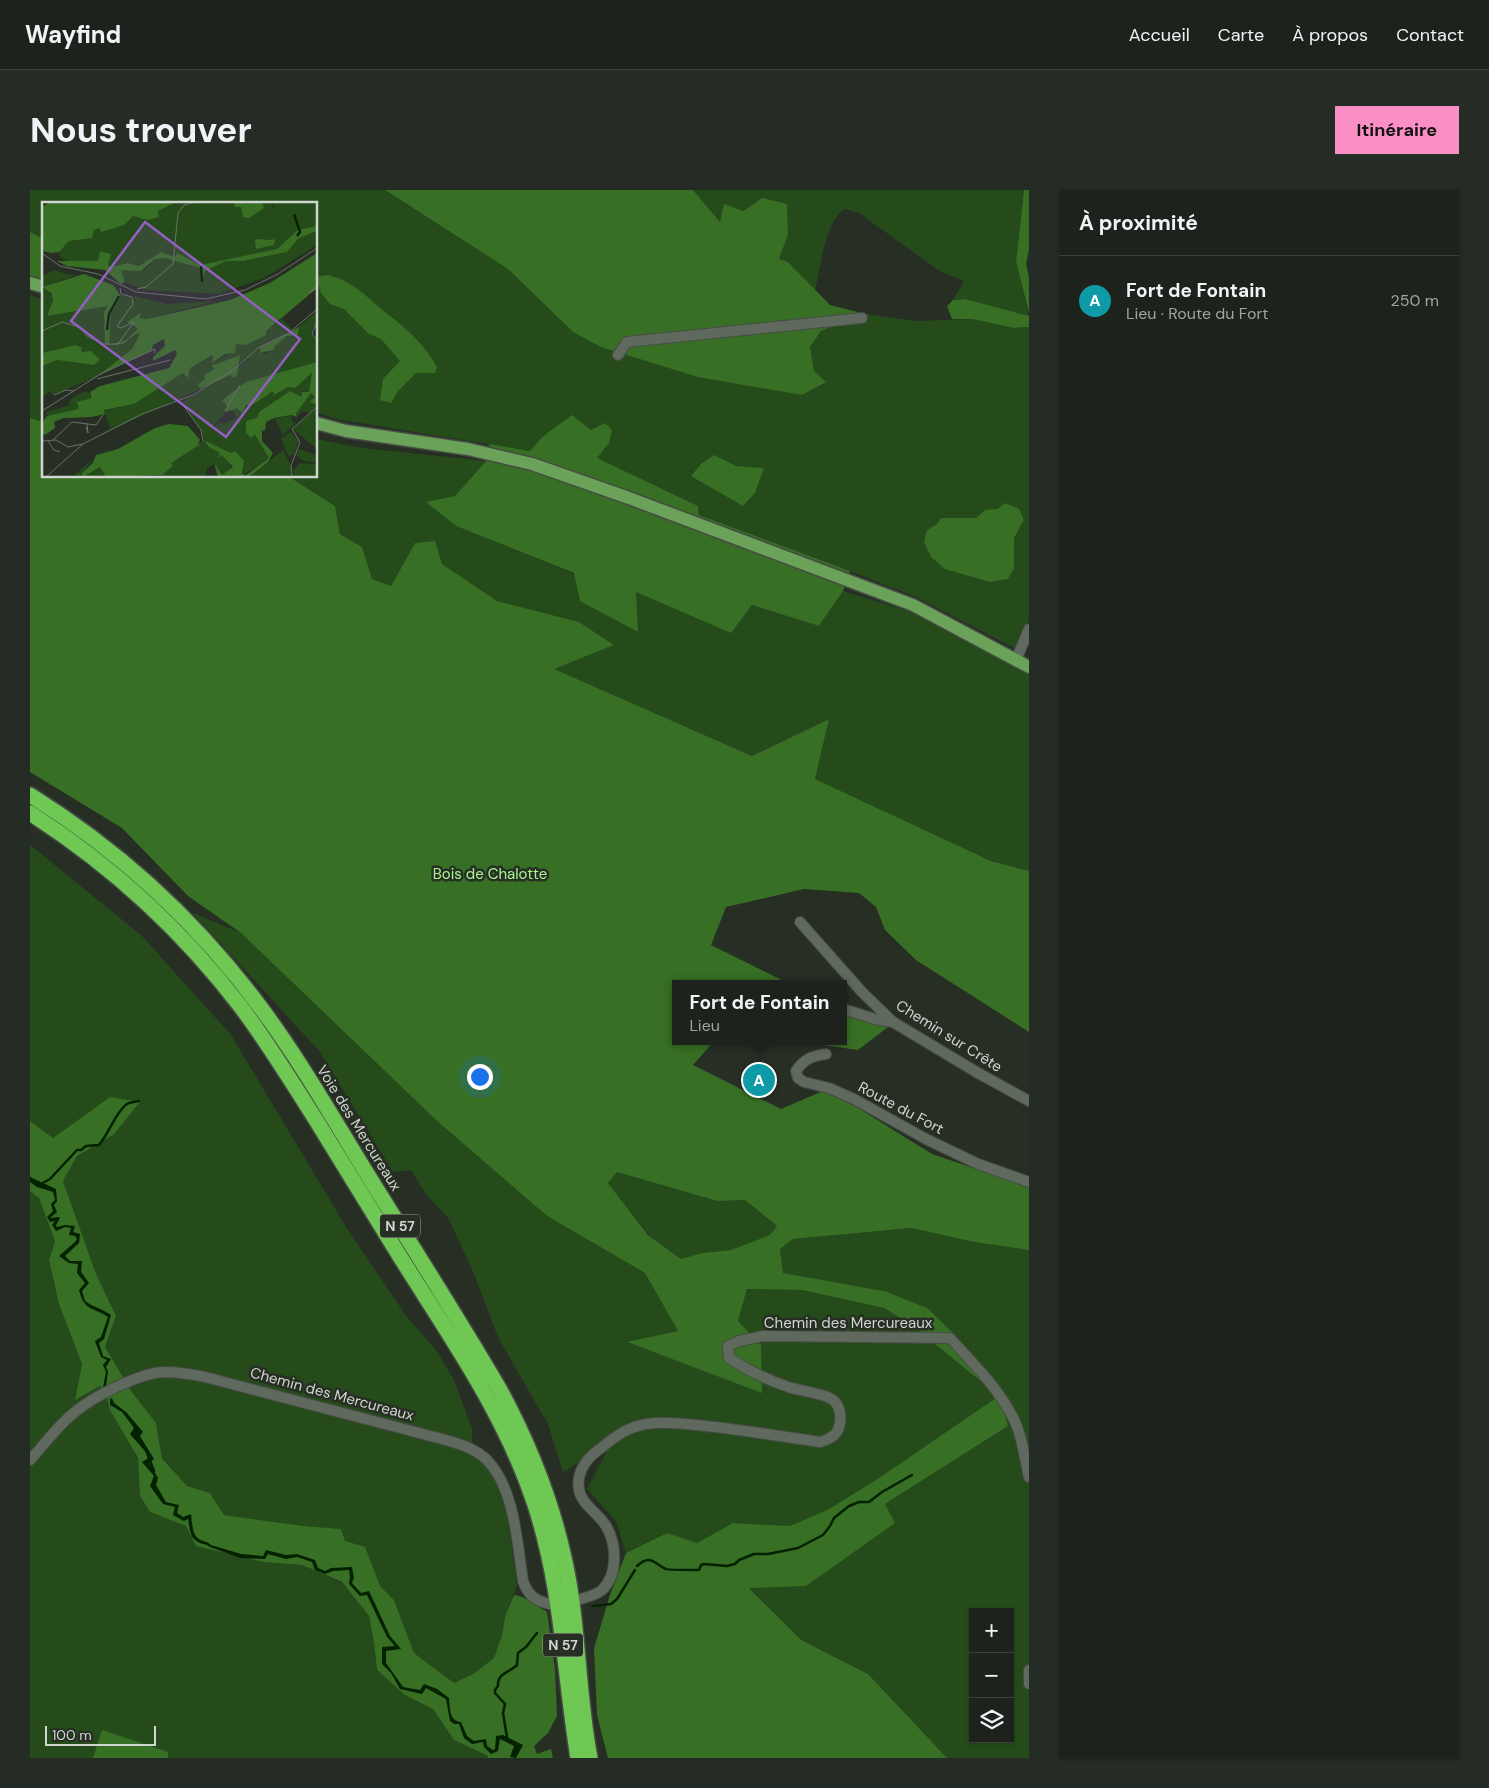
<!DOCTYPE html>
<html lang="fr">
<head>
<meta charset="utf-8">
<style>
	body { margin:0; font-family:"DM Sans",sans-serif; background:#252b25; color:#f1f3f6 }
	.controls { position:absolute; right:15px; bottom:15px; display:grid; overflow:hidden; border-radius:0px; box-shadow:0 1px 4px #0004 }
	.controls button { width:45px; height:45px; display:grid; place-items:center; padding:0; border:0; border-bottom:1px solid #3b403b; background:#1d231c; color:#f1f3f6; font:25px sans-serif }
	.scale { position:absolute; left:15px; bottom:12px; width:111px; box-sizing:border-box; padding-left:5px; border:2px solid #d0d5cf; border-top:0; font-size:14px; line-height:18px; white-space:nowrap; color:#d0d5cf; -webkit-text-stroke:4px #272f25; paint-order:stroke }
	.you { position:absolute; left:449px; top:886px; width:18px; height:18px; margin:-12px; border:4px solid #fff; border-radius:50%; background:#1a73e8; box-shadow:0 0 0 8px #1a73e833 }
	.badge { display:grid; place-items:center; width:32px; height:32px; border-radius:50%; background:#fa8fc6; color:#fff; font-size:16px; font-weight:700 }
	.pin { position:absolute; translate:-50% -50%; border:2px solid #fff; box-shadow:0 1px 5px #0006 }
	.popup { position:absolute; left:642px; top:790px; width:175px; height:65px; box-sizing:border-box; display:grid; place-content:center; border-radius:0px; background:#1d231c; filter:drop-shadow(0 1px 4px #0005); font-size:16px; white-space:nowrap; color:#a0a4a3 }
	.popup b { font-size:19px; color:#f1f3f6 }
	.popup::after { content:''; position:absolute; left:50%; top:100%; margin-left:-10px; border:10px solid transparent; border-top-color:#1d231c }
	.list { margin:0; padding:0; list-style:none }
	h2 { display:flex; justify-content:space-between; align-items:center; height:65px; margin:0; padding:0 20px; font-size:21px }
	h2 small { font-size:16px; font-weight:400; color:#a0a4a3 }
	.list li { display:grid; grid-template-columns:32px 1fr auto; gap:15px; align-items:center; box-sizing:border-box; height:90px; padding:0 20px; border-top:1px solid #3b403b }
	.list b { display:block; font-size:19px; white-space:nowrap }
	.list p { margin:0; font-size:16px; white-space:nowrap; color:#a0a4a3 }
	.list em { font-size:16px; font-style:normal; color:#a0a4a3 }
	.icon { flex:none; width:28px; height:28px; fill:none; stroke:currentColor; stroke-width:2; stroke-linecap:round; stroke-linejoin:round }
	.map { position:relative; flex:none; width:999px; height:1568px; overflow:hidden; border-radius:0px }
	header { display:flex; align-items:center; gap:30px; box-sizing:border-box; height:70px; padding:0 25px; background:#1d231c; border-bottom:1px solid #3b403b }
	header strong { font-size:24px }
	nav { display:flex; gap:28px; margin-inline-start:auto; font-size:18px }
	.intro { display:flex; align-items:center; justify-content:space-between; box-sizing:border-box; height:120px; padding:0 30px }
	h1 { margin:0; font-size:35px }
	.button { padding:12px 22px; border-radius:0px; background:#fa8fc6; color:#111; font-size:18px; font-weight:700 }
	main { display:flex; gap:30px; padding:0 30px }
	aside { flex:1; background:#1d231c; border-radius:0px; box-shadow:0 1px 4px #0004 }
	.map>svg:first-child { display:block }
	.green { fill:#264b1b; fill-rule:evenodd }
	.forest { fill:#376f24; fill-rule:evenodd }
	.water { fill:#042200 }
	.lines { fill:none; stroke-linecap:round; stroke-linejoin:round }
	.stream { stroke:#042200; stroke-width:2.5 }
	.minor-casing { stroke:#464c44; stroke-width:12 }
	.major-casing { stroke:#464c44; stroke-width:15 }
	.highway-casing { stroke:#464c44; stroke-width:18 }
	.minor { stroke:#60695d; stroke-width:10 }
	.major { stroke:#69a258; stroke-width:12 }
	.highway { stroke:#6fc854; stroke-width:15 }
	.labels { text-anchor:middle; stroke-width:5; stroke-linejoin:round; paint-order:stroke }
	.shield { fill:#272f25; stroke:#9da39c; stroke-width:1 }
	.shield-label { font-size:14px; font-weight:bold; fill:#d0d5cf }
	.park-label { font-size:15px; fill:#a7f590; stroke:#272f25 }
	.street-label { font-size:15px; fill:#d0d5cf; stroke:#272f25 }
	.inset-river { fill:none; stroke:#042200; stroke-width:2.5 }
	.inset-road { fill:none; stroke:#6b7169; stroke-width:1 }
	.view { fill:#945fc4; fill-opacity:0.15; stroke:#945fc4; stroke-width:2.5 }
	.inset-edge { fill:none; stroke:#d0d5cf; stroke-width:2.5 }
</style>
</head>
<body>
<header>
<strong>Wayfind</strong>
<nav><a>Accueil</a><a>Carte</a><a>À propos</a><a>Contact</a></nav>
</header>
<div class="intro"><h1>Nous trouver</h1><a class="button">Itinéraire</a></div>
<main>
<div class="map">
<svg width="999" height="1568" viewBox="0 0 999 1568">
	<rect width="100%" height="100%" fill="#272f25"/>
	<g class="green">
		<path d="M0,0H355L478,79L543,142L784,181L780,157L791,141L835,124L886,131L942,129L984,138L999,137V428L990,453L984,458L886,407L820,381L669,325L668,316L566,268L561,240L512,247L500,261L306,229L286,222V14H14V49L0,42ZM671,274L734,278L661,286ZM975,313L994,330L984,348V378L897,340L907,334L911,328H946L955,321L967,319Z"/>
		<path d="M663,0H994L986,72L999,126L935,109L923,110L934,91L911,82L829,23L814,19C794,34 791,77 785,101L758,72L749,69L758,45L732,8L713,21L690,32Z"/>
		<path d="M0,105L14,110V232L0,228Z"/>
		<path d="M286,249L333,258L456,271L425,306L397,312L426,336L545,384L607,442L606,402L701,442L722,415L789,436L813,401L878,421L999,484V681L961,671L785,589L799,529L722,566L523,479L584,455L549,432L467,411L412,374L385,353L361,396L342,389L332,357L310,344L305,316L258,286H286Z"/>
		<path d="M0,655L111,745L201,845L318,1040L377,1127L406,1160L424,1190L442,1239L443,1264L458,1278L475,1309L487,1395L475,1426L472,1445L464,1468L443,1484L424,1493L384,1463L364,1410L350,1396L315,1351L311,1339L274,1336L194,1325L180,1303L157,1296L132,1267L126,1233L102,1202L75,1157L86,1126L66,1084L33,991L47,966L83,945L80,907L23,948L0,931Z"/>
		<path d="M163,723L211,743L407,931L517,1026L615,1083L648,1141L599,1153L732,1202L731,1155L708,1131L717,1099L772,1100L854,1118L883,1136L968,1204L854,1101L753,1083L750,1059L763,1049L881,1038L944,1052L999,1060V1568H917L838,1484L770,1450L719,1397L864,1333L855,1314L978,1236L969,1207L849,1288L799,1319L760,1336L703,1333L667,1353L636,1343L596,1363L586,1331L557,1299L581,1253L533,1282L518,1234L468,1147L444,1084L419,1029L396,1004L381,980L363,982L290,862ZM943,1422H980V1549H943Z"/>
		<path d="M587,982L687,1011L715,1010L747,1036L740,1045L701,1060L672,1063L651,1069L619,1045L578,993Z"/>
		<path d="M0,1001L9,1008L25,1051L19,1070L29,1114L52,1174L46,1209L70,1196L76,1204L80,1220L108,1268L110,1306L120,1322L156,1336L233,1372L272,1375L312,1393L339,1426L344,1453L347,1480L375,1505L403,1519L424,1550L458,1566V1568H0Z"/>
	</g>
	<g class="forest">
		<path d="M355,0H663L690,32L694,14L713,21L732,8L757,14L758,45L749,69L758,72L800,115L835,124L791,141L780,157L784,181L796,192L772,205L668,187L571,157L543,142L478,79Z"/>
		<path d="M994,0H999V59L996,74L999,87V123L986,72Z"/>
		<path d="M0,42L14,49V92L0,87Z"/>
		<path d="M297,85C325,91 338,109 359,125C379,141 394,154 407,177L405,183H386L368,201L361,213L350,210L353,189L370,171L351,149L339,144L314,119L300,114L291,103L286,87Z"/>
		<path d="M935,109L999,126V137L984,138L942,129H922L917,116L923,110Z"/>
		<path d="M542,225L561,240L575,233L582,240L579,253L567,268L668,316L669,325L820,381L813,401L789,436L722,415L701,443L606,402L608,442L550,411L544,383L426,336L396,312L425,306L456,271L459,254L500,261L512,247Z"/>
		<path d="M0,228L14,232V286H258L305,316L310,344L332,357L342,389L361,396L385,353L405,351L412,374L467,411L549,432L584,455L524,479L722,566L799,529L785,589L961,671L999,681V842L886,770L855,740L846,717L829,703L774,699L696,717L681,755L760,794H645V851H684L663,875L751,919L793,901L825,916L902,964L999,997V1060L944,1052L881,1038L763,1049L750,1059L753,1083L854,1101L897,1118L922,1142L970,1206L978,1236L855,1314L865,1333L776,1396L719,1398L771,1450L838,1484L917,1568H578L567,1525L564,1458L580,1405L596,1363L637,1343L667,1353L703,1333L760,1336L799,1319L849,1288L969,1206L883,1136L854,1118L772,1100L717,1099L708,1131L731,1155L732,1203L597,1152L648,1141L615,1083L517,1026L407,931L211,743L158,706L92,638L0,582ZM587,982L687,1011L715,1010L747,1036L740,1045L701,1060L672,1063L651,1069L618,1045L578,993Z"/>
		<path d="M684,265L706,276L734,278L725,303L713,316L661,286L671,274Z"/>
		<path d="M975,313L989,319L994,330L984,348V378L978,389L960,392L915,379L901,367L894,352L897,340L907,334L911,328H946L955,320L967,319Z"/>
		<path d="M813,818L858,837L828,860L766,851H813Z"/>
		<path d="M80,907L110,912L83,945L47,966L33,991L66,1084L86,1126L75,1157L102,1202L126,1233L132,1268L157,1296L180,1303L194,1325L274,1336L311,1339L315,1351L335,1357L350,1396L364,1410L384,1463L424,1493L443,1484L464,1468L472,1445L475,1426L484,1405C498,1407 505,1415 517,1422L525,1479L527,1526L518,1543L504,1556L507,1564L521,1559L523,1568H458V1566L424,1550L403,1519L375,1505L347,1480L344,1453L339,1426L312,1392L272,1375L233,1372L166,1356L156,1336L120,1322L110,1306L108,1268L80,1220L76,1204L70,1196L45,1210L52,1174L29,1114L19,1070L25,1051L9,1008L0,1001V931L23,948Z"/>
		<path d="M72,1540L138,1562V1568H63Z"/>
	</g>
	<g class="water">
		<path d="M0,986L2,988L26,999L27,1011L24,1015L27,1022L20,1028L29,1027L30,1028L26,1035L27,1037L35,1035L45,1036L43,1042L50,1044L49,1053L35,1066L40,1071H52L51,1082L59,1093L52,1101L55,1111C63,1117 73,1119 81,1125L74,1149L69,1153L73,1166L81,1169L76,1177L78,1182L76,1196L73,1197L76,1182L73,1175L77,1170L71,1167L65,1151L71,1147L78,1127C63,1117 54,1121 49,1100L55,1093L47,1083L48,1074L39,1073L29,1066L45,1052L47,1049L45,1046L39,1045L41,1038L35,1037L26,1041L22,1035L25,1031L20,1032L17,1027L23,1021L21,1014L25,1010L23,1002L7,997L0,992Z"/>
		<path d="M82,1208L84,1213L96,1222L113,1242L110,1246L124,1269L119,1273L128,1288L126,1295L136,1312L149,1315L147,1323L153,1327L161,1324C162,1332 162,1345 169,1349C174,1352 177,1351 181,1355L211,1364L233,1366L236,1360L256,1365L267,1364L285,1370L288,1378L295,1381L301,1378L322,1377L324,1388L322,1393L331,1403L339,1401L360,1446L371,1459L356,1461V1473L373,1497L390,1500L394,1494L407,1499L419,1508C420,1518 419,1531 431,1532L437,1546L444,1551L456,1549L457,1556L463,1560L465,1559L466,1546L473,1545L493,1555L486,1568L480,1567L484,1556L470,1549L468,1561L461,1564L454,1557L453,1552L442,1554L434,1548L429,1534H424L420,1531L416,1509L396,1498L392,1504L370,1499L361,1483L352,1474V1457L365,1456L357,1447L337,1405L330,1406L319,1394L320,1387L319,1380L303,1381L295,1384L285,1380L282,1372L267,1367L256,1369L238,1364L235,1369L210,1368L180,1357C176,1353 173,1355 168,1352C159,1347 160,1338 158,1329L154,1331L143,1325L145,1317L133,1314L120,1296L124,1286L112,1272L120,1267L100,1244L104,1238L92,1222L80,1215V1209Z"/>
	</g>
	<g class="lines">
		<g class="stream">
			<path d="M11,994L20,989L47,960H51L56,956L69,955C79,944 86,921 97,914C100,912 105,912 109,911"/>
			<path d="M116,1260L124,1281"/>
			<path d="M607,1376C621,1363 624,1374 636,1379C638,1380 665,1380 669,1380L671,1375L674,1374L697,1376L705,1374L709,1370L724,1364H738L768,1358L793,1345L800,1336L804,1328L819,1316L829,1312H839L852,1302L882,1285"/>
			<path d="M563,1416L581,1414L587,1409L605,1380"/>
			<path d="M477,1547L473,1523L475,1514L465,1503V1500L468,1496C467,1483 479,1483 487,1475L488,1463L496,1457L507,1443"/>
		</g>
		<g class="minor-casing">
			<g id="minor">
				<path d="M588,165L597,152L832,128"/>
				<path d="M986,470L999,439"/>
				<path d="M770,732L832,802L863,832L948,883L999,911"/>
				<path d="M813,819L845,829L863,832"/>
				<path d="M796,864C782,866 774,869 766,881L768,888L774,892L799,898L824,909L896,949L948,974L999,992"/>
				<path d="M0,1270C15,1254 28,1235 45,1222C64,1206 108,1184 133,1182C147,1182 161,1184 175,1187L416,1250C430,1254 446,1259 457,1270C485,1299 487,1353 493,1391C498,1405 505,1411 520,1414"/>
				<path d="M551,1409C558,1407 566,1405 572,1400C589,1384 587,1351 574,1333C566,1322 552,1314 549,1300C546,1284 555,1270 567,1261C578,1253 589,1242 602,1238C622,1230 645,1233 666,1235C708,1239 749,1246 790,1252C796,1250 803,1248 807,1242C812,1233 812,1217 803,1210C794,1203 770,1201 758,1197C738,1190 717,1180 699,1168L698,1156L709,1151L734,1146L920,1148C941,1171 967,1197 981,1224C992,1242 994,1267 999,1287"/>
				<path d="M999,1480V1494"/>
			</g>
		</g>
		<g class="major-casing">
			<g id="major">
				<path d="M0,93L14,97"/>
				<path d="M286,233L316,241L438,259L502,274L599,308L883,415L999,477"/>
			</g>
		</g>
		<g class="highway-casing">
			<g id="highway">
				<path d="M0,605C90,661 168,733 231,818C271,872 304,930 339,987C383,1058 428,1128 470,1200C506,1267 532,1337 542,1412C549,1464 550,1517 560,1568"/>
				<path d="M0,623C81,675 153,741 211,817C238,853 262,892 286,930C314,975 341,1020 369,1065C419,1145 474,1222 504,1312C532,1395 534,1483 548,1568"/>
			</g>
		</g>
		<use href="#minor" class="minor"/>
		<use href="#major" class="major"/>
		<use href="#highway" class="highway"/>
	</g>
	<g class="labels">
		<g class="shield">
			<rect x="350" y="1024.5" width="40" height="23" rx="4"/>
			<rect x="513" y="1443.5" width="40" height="23" rx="4"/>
		</g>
		<g class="shield-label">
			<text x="370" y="1041">N 57</text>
			<text x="533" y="1460">N 57</text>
		</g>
		<g class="park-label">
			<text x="460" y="689">Bois de Chalotte</text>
		</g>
		<g class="street-label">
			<text transform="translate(919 846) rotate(32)" y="5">Chemin sur Crête</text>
			<text transform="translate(871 918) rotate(28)" y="5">Route du Fort</text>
			<text transform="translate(329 938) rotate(58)" y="5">Voie des Mercureaux</text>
			<text x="818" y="1138">Chemin des Mercureaux</text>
			<text transform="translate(302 1204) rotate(15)" y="5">Chemin des Mercureaux</text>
		</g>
	</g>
	<g transform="translate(12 12)">
		<rect width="275" height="275" fill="#272f25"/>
		<path d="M135,0L150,3L155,0H229L233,10L231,0H275V24L256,30L236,47L158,63L135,52L133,55L121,50L97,64L86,61L69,65L66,64L68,52L58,49L56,59H25L18,55L17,50L27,39L41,37L51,28L59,26V29L91,14L105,18L117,15L116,9ZM275,29V43L222,76L176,92L103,88L84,81L79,73V68H103L113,57L123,55L158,66V75L162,77L163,68L184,59H201L245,50L257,36ZM13,68L24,72L34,73L0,85V74ZM6,87L11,98L6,114L66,104L62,110V123H65L63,141L67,142L69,112L79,94L88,95L91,100L92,94L125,102L174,99L105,117L97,116L99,111L94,123L96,126L92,131L84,138L69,142L86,139L95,131L98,132L90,147L76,160L55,175L10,193L8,189L0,195V164L15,158L52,163L49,153L38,149L33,143L0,151V88ZM275,109V118L269,131L275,139V160L204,180L180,198L185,204L184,210L170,226L186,240L171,226L178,220L180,222L195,216L190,207L195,206L200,210L203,203L212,202L231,189L232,193L246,185L253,186L271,171L267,190L260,189V195L248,189L217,210L216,216L204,219V231L209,236L213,233L227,256L201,273V256L193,249L189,251L162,238L159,228L140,200L176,179L189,173L192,176L195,167L213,150L218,147L222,152L232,148V144L246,134L255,133L257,125ZM240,117L250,127L197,162V153L170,164L173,167L158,187L69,228L62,209L92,202L141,171L146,176L148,166L172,153L170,160L174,159L190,150L192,143L224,129ZM45,189L51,196L38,207L5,214L4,210L28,203L27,199L33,194ZM269,191L273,194L274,206L268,211L260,209L255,215L254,212ZM275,206V247L251,227ZM249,213L251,221L255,220L241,233L233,217ZM248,230L257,238L252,252L247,255L239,237ZM162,239L185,257L190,267L180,273L172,262L165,266L163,275H117L131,264L128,261ZM257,247L275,253V261L262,259L254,253ZM241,248L249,264V275H207ZM51,257L40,271L41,274L58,265L66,273L64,275H31ZM258,261L275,262V275H251V268Z" fill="#264b1b"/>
		<path d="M8,0H135L116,9L117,15L105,18L91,14L82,23L59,30L58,26L52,28L50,36L27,39L17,50L9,51L0,49V5ZM209,0H220L222,6L207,16L201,15L199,5H192L193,1ZM275,24V29L257,36L245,50L201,59H184L163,69L160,80L158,66L123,56L113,57L99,69L79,68L83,80L79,82L63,68L25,64L15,59H56L58,49L69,52L66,63L69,65L86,61L97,64L119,50L133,55L135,51L158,63L235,47L256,28ZM213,37L229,38L233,37L232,43L214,47ZM275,51V86L224,129V133L204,143L194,142L193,151L183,152L170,161L171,153L148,166L146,176L141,171L92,202L62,208L63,212L49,215L21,216L12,220L13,226L3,233L0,231V221L5,214L37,207L35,200L50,196L48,190L58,184L127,166L135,152L133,148L111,159V155L123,144L122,137L111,143L110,148L56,174L90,147L98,132L95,131L81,142L67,143L63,141L62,110L66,104L5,114L11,98L9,91L0,85L42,72L71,83L79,94L69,112L67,143L84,138L92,131L96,126L85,120L100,110L97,116L105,117L188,98L228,81ZM257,125L256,133L245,134L233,144L232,148L218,151V146ZM33,143L39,145L40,150L49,149L58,158L52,163L15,158L0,164V151ZM198,153L195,174L191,176L189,173L158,187L156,182L163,177L162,173L173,167L169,164ZM275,160V203L268,200L273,195L269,191L254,212L255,215L249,213L232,216L224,220L223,228L220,229V239L231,251L226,260L207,275H176L172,261L180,273L191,265L180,253L176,256L178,251L167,245L162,238L189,251L193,249L202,258L200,272L204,273L227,256L213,233L209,236L204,231V219L215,216L217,210L248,189L260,195V190H267L270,171L253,186L246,185L232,193L231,189L212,202L204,203L200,211L195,206L184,210L185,204L180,198L204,180ZM127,222L146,224L158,238L156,242L160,241L129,261L131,264L120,273L64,275L58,265L41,275L40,271L51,261L54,253L76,247L113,226Z" fill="#376f24"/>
		<path class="inset-river" d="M252,12L258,30L255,34M159,64L160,80M65,128L67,112L77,94"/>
		<path class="inset-road" d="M1,52L18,64L56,72L94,90L164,97L203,88L236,72L275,46M275,83L267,91L275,86M95,87L104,85L131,62L136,11L142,3L155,0M275,119L270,132L275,138M0,129L20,120L37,125L45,134L61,142H76L92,120L79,126L75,124L91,102L90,95L79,92L78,86M55,177L128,158M12,193L24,188L32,189M138,199L159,228L161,240M0,209L60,171L113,147V151M183,209L198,183M44,225L46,231L45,222M11,238L30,220L54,223L61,213M0,239L14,238L26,245L41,242M6,239L12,248L18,250M4,275L41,242L100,212L151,193L194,166L216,146L247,131L275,107M250,275L249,264L258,240L250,227L275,205"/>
		<path class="view" d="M103,20L258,137L184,235L29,119Z"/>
		<rect width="275" height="275" class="inset-edge"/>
	</g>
</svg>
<div class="controls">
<button>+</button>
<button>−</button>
<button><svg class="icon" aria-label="layers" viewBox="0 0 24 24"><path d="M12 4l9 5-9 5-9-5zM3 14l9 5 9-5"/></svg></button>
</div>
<div class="scale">100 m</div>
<div class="you"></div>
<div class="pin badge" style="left:729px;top:890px;background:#0f9aa8">A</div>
<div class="popup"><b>Fort de Fontain</b>Lieu</div>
</div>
<aside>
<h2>À proximité<small></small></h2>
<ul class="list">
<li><span class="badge" style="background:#0f9aa8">A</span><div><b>Fort de Fontain</b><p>Lieu · Route du Fort</p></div><em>250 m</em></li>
</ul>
</aside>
</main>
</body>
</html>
